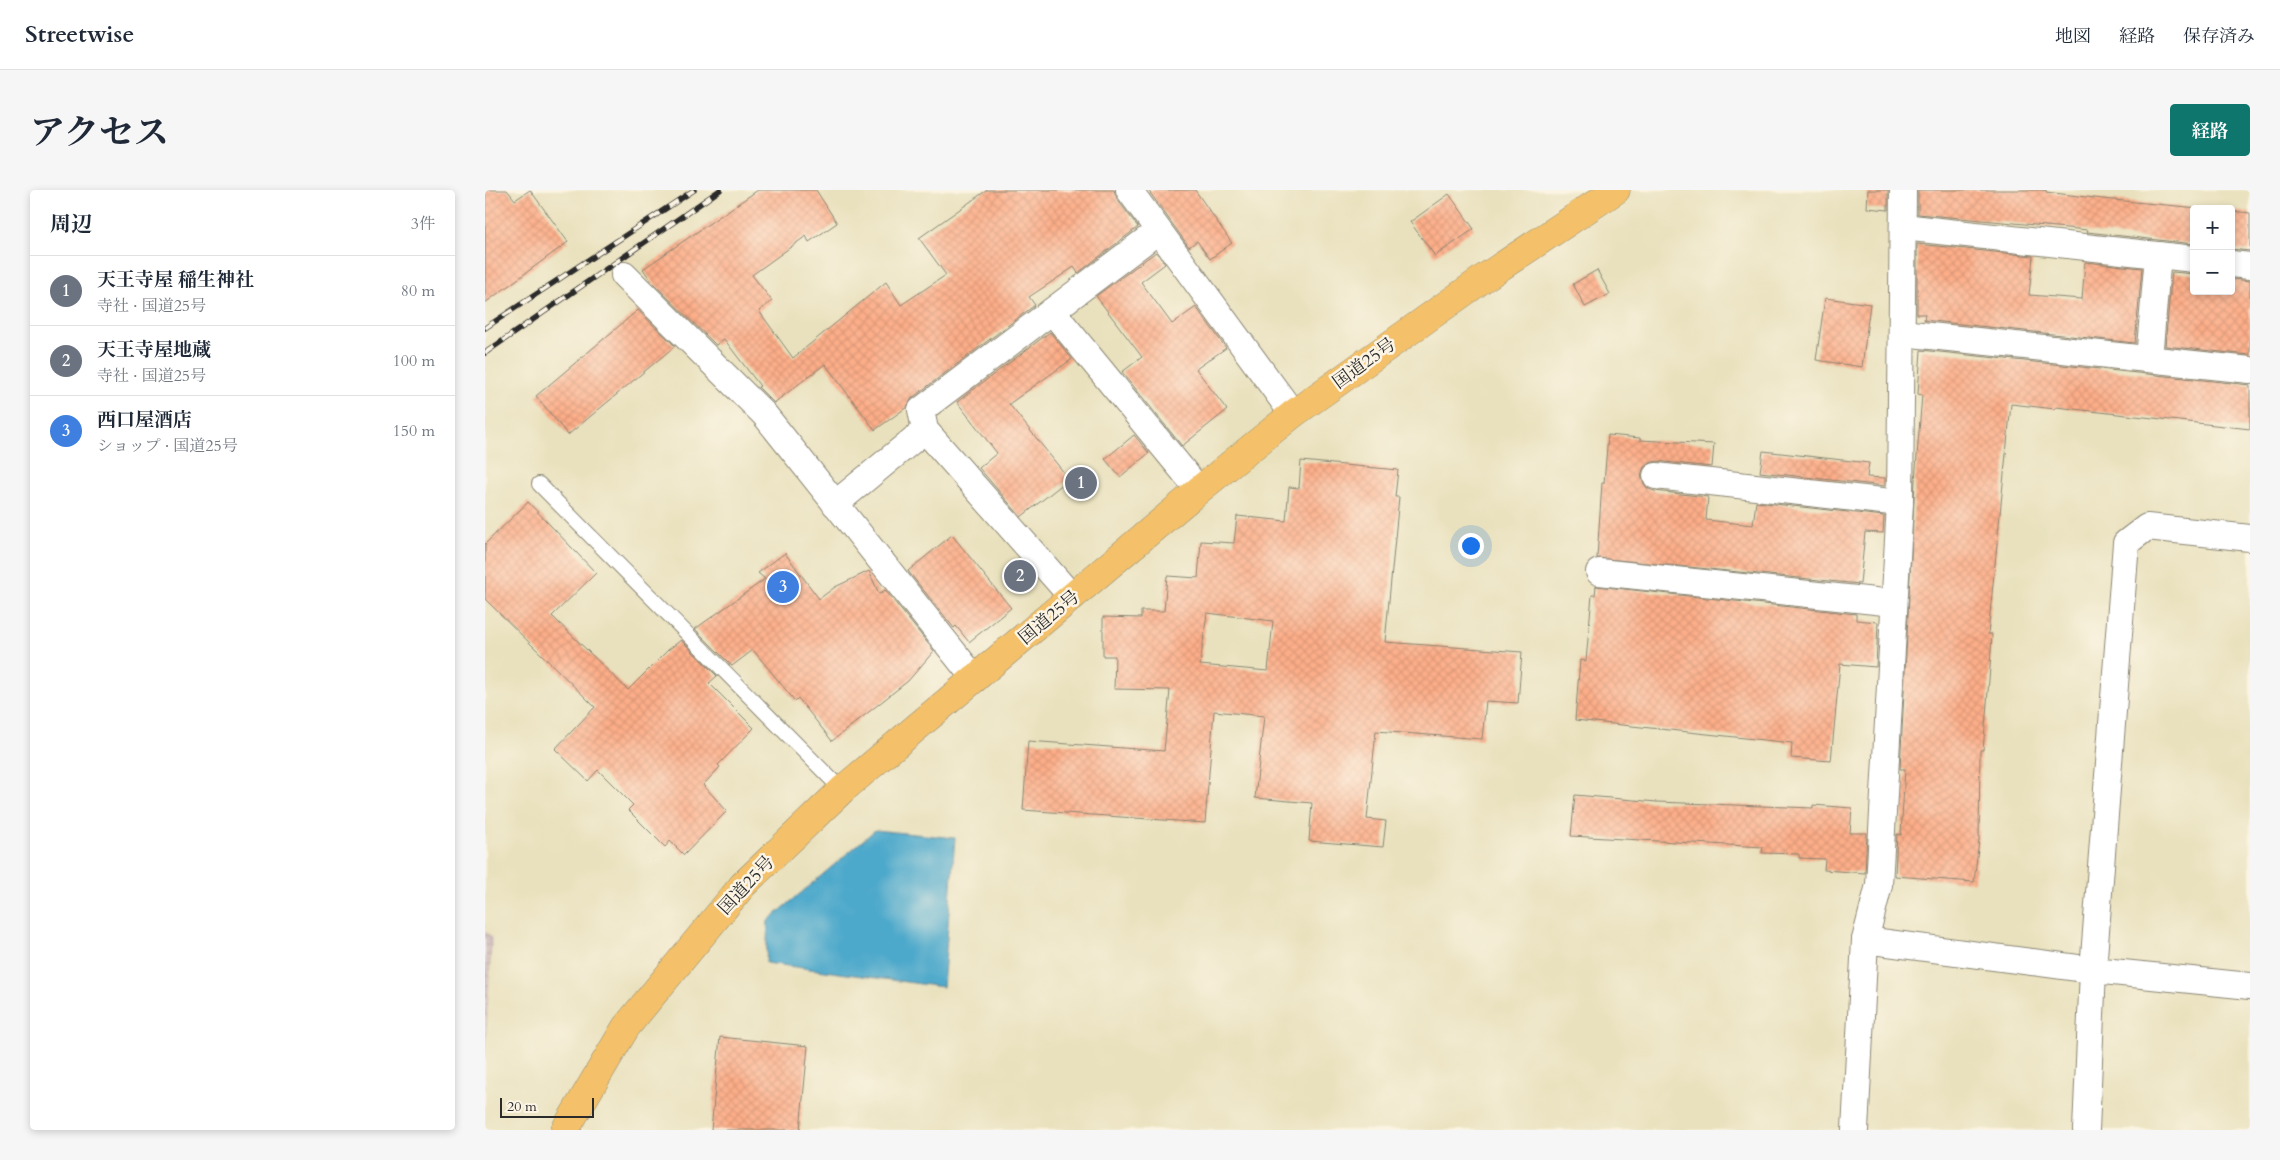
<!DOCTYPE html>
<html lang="ja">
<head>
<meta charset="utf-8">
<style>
	body { margin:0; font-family:Cardo,"Noto Serif JP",serif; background:#f6f6f7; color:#1f2937 }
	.controls { position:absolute; right:15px; top:15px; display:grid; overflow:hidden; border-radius:5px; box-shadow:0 2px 8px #0003 }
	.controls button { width:45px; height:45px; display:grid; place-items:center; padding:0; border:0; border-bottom:1px solid #e0e1e3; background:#fff; color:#1f2937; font:25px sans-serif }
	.scale { position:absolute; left:15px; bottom:12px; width:94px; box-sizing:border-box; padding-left:5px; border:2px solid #2b2b2b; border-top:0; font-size:14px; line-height:18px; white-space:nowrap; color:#2b2b2b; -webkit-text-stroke:4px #fcf5e5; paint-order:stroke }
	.you { position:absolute; left:985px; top:355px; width:18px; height:18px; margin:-12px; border:4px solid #fff; border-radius:50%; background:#1a73e8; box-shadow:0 0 0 8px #1a73e833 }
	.badge { display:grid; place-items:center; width:32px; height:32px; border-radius:50%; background:#0f766e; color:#fff; font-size:16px; font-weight:700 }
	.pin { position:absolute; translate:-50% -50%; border:2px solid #fff; box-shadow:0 1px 5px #0006 }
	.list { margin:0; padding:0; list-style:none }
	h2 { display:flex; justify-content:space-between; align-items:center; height:65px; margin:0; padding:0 20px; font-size:21px }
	h2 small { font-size:16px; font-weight:400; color:#747a83 }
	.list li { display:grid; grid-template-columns:32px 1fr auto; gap:15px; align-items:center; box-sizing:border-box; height:70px; padding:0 20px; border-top:1px solid #e0e1e3 }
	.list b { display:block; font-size:19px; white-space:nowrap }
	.list p { margin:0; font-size:16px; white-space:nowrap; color:#747a83 }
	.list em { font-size:16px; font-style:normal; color:#747a83 }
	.map { position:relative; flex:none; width:1765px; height:940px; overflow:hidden; border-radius:5px }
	header { display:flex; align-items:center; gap:30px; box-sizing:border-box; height:70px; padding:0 25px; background:#fff; border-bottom:1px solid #e0e1e3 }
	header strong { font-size:24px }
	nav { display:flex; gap:28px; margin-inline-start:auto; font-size:18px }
	.intro { display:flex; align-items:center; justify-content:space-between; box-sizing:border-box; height:120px; padding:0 30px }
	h1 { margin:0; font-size:35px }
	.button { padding:12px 22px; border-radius:5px; background:#0f766e; color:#fff; font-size:18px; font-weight:700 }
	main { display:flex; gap:30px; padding:0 30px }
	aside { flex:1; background:#fff; border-radius:5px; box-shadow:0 2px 8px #0003 }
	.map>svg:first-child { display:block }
	.industrial { fill:url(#industrial-grid) }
	.water { fill:#4da9cb; stroke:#3c6a7b }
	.building { fill:url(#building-cross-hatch); fill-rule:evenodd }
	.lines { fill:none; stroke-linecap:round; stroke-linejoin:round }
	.service-casing { stroke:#8a8674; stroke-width:16 }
	.minor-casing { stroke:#8a8674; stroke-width:28 }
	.trunk-casing { stroke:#8a8674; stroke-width:29 }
	.service { stroke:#fff; stroke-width:14 }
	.minor { stroke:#fff; stroke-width:26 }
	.trunk { stroke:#f4c16a; stroke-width:28 }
	.rail-casing { stroke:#2b2b2b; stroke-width:5.5 }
	.rail { stroke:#fcf5e5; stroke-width:4; stroke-dasharray:11; stroke-linecap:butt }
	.labels { text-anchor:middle; stroke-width:5; stroke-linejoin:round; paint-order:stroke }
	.street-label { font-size:18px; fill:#2b2b2b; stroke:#fcf5e5 }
</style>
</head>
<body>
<header>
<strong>Streetwise</strong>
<nav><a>地図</a><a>経路</a><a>保存済み</a></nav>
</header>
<div class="intro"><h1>アクセス</h1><a class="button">経路</a></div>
<main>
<aside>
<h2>周辺<small>3件</small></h2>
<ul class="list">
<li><span class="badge" style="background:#6b7280">1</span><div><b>天王寺屋 稲生神社</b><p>寺社 · 国道25号</p></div><em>80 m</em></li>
<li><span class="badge" style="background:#6b7280">2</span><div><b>天王寺屋地蔵</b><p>寺社 · 国道25号</p></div><em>100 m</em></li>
<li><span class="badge" style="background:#3f7fe0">3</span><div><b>西口屋酒店</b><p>ショップ · 国道25号</p></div><em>150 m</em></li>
</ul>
</aside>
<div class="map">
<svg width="1765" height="940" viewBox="0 0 1765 940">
	<defs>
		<pattern id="industrial-grid" width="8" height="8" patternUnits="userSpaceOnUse" patternTransform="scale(1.25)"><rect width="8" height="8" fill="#d2bfbf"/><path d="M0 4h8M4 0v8" fill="none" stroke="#b4a4a4"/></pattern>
		<pattern id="building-cross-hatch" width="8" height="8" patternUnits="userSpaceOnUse" patternTransform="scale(1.25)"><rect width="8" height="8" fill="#fdae89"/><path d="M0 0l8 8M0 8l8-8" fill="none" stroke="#d99676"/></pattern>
	</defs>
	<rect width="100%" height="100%" fill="#fcf5e5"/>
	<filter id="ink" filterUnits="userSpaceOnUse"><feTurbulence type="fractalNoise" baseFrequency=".02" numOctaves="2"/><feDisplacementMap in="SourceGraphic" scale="10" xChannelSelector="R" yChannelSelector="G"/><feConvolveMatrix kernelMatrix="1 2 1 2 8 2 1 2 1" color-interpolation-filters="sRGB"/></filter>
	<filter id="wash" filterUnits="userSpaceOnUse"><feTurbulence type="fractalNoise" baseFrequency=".0096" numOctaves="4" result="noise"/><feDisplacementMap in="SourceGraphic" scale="20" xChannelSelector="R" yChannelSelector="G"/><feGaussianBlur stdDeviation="1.12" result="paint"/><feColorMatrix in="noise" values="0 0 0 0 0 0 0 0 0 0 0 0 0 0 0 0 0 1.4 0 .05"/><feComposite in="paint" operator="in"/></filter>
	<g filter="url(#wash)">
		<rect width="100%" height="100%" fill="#e9e1bd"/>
		<path class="industrial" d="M0,741L7,747L0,868Z"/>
		<path class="water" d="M390,640L470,648L458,797L281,773L283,731Z"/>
		<g id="blocks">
			<g class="building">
				<path d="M0,0H22L30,10L45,0L83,52L0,113Z"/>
				<path d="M273,0H331L352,33L324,52L321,46L267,85L287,111L274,121L308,168L401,92L416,115L461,85L434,48L502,0H629L632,9L653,37L593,83L589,77L544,107L550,115L427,208L422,217L390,240L340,174L289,213L273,197L275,196L239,149L231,155L167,92L158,79Z"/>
				<path d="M663,0H710L747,53L725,69L712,51L704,57Z"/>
				<path d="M1383,0H1403V20L1382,18Z"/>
				<path d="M1433,0H1561V2L1618,9L1724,19H1709V54L1602,42L1603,40L1433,24Z"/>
				<path d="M964,4L989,39L950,66L925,32Z"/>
				<path d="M1746,21L1765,23V61L1746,59Z"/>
				<path d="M1432,54L1548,66L1544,105L1597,109L1600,72L1657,78L1650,153L1439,130L1440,124H1432Z"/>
				<path d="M671,62L680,74L656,92L687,134L711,117L741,158L711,179L742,220L697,256L637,182L657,167L611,106Z"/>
				<path d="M1112,80L1125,104L1100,117L1088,94Z"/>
				<path d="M1687,82L1709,84V101H1746V89L1765,91V165L1680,156Z"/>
				<path d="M1340,108L1385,114L1377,177L1331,170Z"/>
				<path d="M153,120L190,156L83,245L51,206Z"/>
				<path d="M565,142L587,169L524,214L584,289L536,327L494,278L512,263L472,212Z"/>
				<path d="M1436,160L1765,195V239L1571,217L1570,219L1526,214L1503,444H1507L1505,478L1498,560H1495L1494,650L1489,692L1410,686L1412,644L1416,645L1420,579H1415L1430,290L1437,205L1433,204Z"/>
				<path d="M649,245L664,263L635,287L620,269Z"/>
				<path d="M1123,245L1155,248V250L1229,254L1227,277L1172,271L1165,273L1159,277L1156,285L1158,292L1162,298L1169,301L1223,307L1221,330L1268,335L1271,312L1399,326L1398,343L1380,342L1375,394L1112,368L1117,293H1119Z"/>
				<path d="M1278,261L1384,273L1382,287L1400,288V296L1275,282Z"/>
				<path d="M816,271L913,280L910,307H914L900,452L1037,462L1033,513L1001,511L997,549L891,541L882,629L901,631L898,657L824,651L827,613L770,608L779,526L729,521L720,633L538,620L543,551L679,561L685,500L629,499L630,466H618V427L656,428V421H679L682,386L713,388L716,351L749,353L752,326L801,331L804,297L814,298ZM722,423L788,431L783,481L715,475Z"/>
				<path d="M43,312L111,383L67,426L143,500L183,460L196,450L232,486L224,493L269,538L233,575L235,577L218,595L242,621L199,665L185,651L180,657L143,620L148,615L113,580L103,591L70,559L110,517L0,409V354Z"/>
				<path d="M467,345L526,418L484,452L471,436L469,438L423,381Z"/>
				<path d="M300,363L334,409L350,397L384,381L394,404L400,400L449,461L423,491L347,551L313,508L310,511L268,460L247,476L210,439L280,389L273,383Z"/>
				<path d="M1111,396L1371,424V430L1393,432L1391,477L1355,474L1346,571L1306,568L1307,553L1090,530L1095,470L1101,471L1107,405H1110Z"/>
				<path d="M1090,605L1172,612L1328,618V615L1367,618L1365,643H1382L1380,683L1339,680L1340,669L1314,668V664L1277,663L1278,657L1086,646Z"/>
				<path d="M235,847L323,856L315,940H226Z"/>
			</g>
		</g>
	</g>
	<g filter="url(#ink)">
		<use href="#blocks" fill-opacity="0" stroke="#8a8674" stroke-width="1"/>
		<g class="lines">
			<g class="service-casing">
				<path id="service" d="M54,294L357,600"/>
			</g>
			<g class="minor-casing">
				<g id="minor">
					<path d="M644,0L808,224"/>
					<path d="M1418,37L1709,69"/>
					<path d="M1746,74L1765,76"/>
					<path d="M139,85L279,224L490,489"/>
					<path d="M567,121L714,300"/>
					<path d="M1417,143L1765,180"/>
					<path d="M1664,169L1673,65"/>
					<path d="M1171,286L1415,313"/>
					<path d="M350,314L440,240"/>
					<path d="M1114,382L1409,413"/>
					<path d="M587,407L440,240L436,220L673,41"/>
					<path d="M1380,750L1608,780L1765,796"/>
					<path d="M1370,940L1380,750L1394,695L1415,313L1418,0"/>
					<path d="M1601,940L1608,780L1641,353L1662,337L1765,348"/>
				</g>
			</g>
			<g class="trunk-casing">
				<path id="trunk" d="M80,940L141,837L258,695L357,600L714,300L808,224L999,88L1131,0"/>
			</g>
			<use href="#service" class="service"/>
			<use href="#minor" class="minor"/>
			<use href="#trunk" class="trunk"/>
			<g class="rail-casing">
				<g id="rail">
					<path d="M0,138L209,0"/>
					<path d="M0,163L235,0"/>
				</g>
			</g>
			<use href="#rail" class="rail"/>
		</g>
	</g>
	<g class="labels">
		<g class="street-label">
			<text transform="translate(879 173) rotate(-36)" y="6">国道25号</text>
			<text transform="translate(564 427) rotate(-40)" y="6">国道25号</text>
			<text transform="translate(261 695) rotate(-47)" y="6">国道25号</text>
		</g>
	</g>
</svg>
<div class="controls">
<button>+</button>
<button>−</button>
</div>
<div class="scale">20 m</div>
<div class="you"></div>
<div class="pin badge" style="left:596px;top:293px;background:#6b7280">1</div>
<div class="pin badge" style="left:535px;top:386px;background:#6b7280">2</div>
<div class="pin badge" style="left:298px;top:397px;background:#3f7fe0">3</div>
</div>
</main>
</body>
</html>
